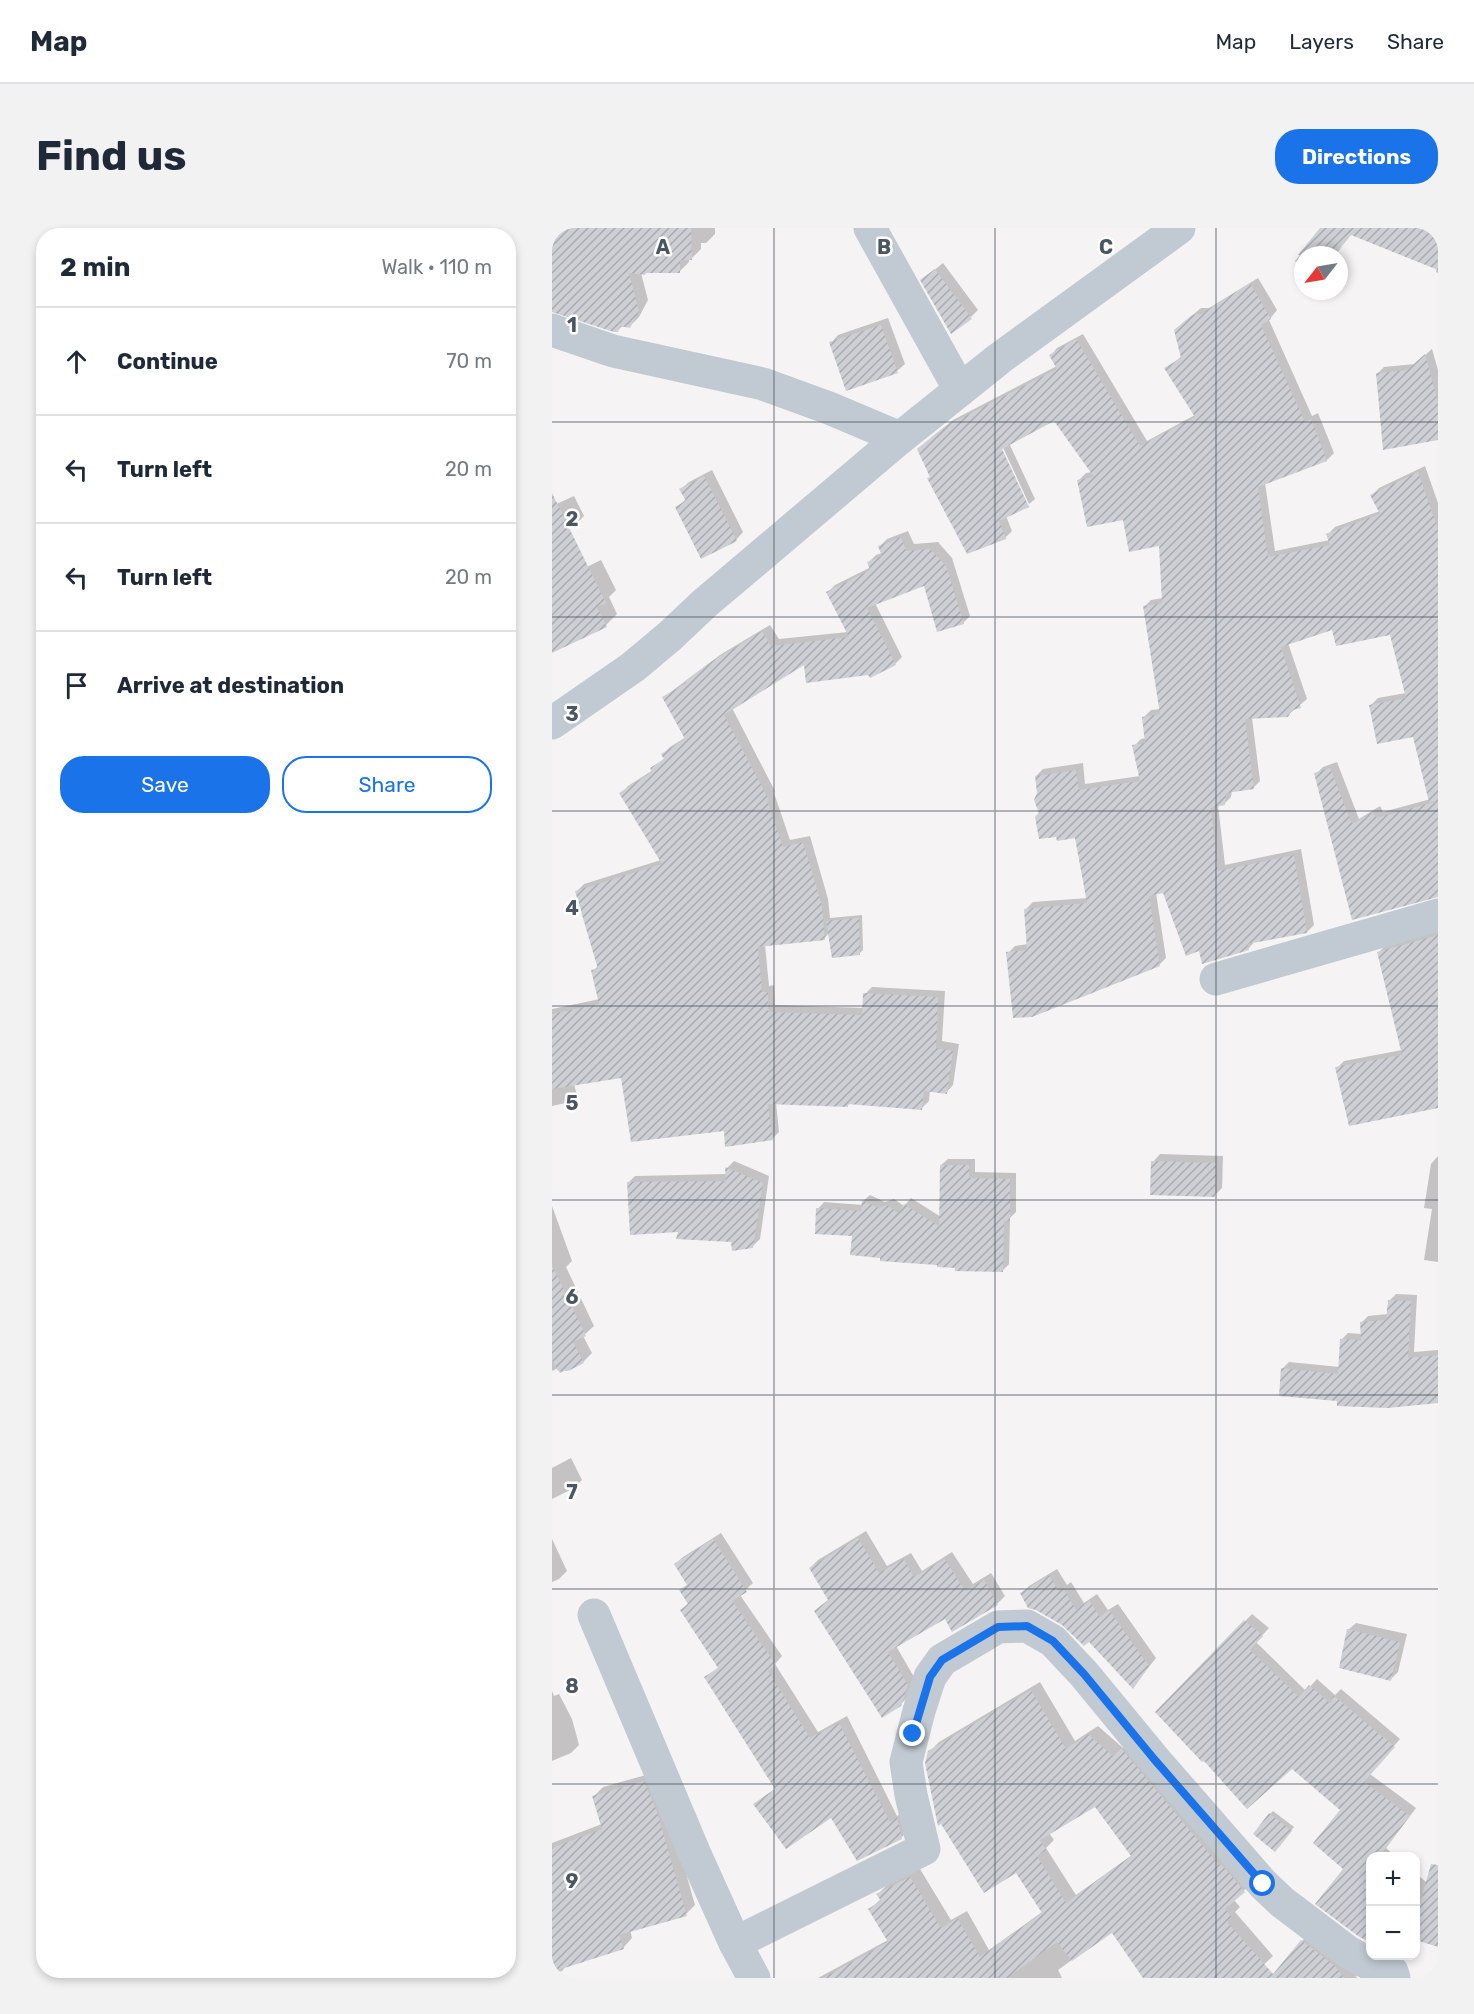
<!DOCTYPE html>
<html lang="en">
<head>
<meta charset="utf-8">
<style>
	body { margin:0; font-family:Rubik,sans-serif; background:#f2f2f3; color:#1f2937 }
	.controls { position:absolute; right:18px; bottom:18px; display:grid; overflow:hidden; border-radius:12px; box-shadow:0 3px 9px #0003 }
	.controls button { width:54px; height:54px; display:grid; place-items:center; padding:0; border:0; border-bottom:2px solid #e0e1e3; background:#fff; color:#1f2937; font:30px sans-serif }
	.compass { position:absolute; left:742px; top:18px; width:54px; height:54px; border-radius:50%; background:#fff; box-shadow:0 3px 9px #0003; rotate:239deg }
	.stop { position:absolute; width:18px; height:18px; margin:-14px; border:4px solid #1a73e8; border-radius:50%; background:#fff }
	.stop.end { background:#1a73e8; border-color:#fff; box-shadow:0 2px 6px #0008 }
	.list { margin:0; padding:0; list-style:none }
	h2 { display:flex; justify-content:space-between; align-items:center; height:78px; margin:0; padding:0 24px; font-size:26px }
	h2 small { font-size:20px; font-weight:400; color:#747a83 }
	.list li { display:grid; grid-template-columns:39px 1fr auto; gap:18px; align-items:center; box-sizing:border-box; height:108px; padding:0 24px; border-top:2px solid #e0e1e3 }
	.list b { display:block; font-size:22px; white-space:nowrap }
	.list em { font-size:20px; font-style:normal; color:#747a83 }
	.actions { display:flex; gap:12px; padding:18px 24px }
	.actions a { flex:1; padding:14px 0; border:2px solid #1a73e8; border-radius:24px; text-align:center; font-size:21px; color:#1a73e8 }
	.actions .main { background:#1a73e8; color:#fff }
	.icon { flex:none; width:33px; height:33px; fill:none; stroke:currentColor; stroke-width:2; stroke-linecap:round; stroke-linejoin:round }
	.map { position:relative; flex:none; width:886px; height:1750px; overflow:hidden; border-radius:24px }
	header { display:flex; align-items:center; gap:36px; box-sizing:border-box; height:84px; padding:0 30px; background:#fff; border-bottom:2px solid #e0e1e3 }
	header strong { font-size:28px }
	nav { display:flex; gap:33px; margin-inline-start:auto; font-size:21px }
	.intro { display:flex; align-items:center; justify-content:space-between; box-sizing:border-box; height:144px; padding:0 36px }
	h1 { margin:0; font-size:42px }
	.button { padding:15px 27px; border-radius:24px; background:#1a73e8; color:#fff; font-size:21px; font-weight:700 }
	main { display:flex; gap:36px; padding:0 36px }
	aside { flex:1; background:#fff; border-radius:24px; box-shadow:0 3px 9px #0003 }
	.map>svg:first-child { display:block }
	.shadow { fill:#0003; fill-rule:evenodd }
	.building { fill:url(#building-hatch); fill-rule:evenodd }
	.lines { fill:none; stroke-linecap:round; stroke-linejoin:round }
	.minor { stroke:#c1cad2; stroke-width:33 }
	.route { stroke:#1a73e8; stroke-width:8 }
	.grid { fill:none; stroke:#4a5661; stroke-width:1.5; stroke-opacity:0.55 }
	.grid-label { font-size:20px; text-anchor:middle; font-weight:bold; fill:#4a5661; stroke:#fff; stroke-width:5; stroke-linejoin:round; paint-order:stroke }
</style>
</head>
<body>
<header>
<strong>Map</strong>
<nav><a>Map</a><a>Layers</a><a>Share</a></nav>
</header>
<div class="intro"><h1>Find us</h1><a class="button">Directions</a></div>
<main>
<aside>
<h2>2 min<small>Walk · 110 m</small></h2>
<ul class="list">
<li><svg class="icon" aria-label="ahead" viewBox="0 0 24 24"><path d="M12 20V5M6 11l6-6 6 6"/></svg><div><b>Continue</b></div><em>70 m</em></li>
<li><svg class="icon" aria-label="left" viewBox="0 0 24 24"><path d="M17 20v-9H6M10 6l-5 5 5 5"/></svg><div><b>Turn left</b></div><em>20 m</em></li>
<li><svg class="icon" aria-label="left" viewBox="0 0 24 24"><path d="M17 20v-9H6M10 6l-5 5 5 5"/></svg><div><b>Turn left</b></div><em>20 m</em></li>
<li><svg class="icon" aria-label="arrive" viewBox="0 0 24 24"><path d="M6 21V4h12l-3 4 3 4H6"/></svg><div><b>Arrive at destination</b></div></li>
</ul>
<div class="actions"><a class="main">Save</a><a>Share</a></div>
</aside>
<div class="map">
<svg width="886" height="1750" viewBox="0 0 886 1750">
	<defs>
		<pattern id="building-hatch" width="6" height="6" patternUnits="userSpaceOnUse" patternTransform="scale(1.5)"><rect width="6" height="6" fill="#cdcfd5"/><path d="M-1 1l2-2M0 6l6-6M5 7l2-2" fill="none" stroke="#a8abb0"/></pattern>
	</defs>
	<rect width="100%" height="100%" fill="#f5f3f3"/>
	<g class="shadow">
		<path d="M0,0H163V6L154,15H149V21L140,30H137V34L127,44L89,45L96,72L87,89L77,99L71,98L66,102L0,83Z"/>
		<path d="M770,0H886V45L884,44L885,40L801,4L782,27H751V40L743,33Z"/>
		<path d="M391,35L426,82L419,89L370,52Z"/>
		<path d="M706,50L725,82L717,92L760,188L766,185L782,225L775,232L713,255L723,323L778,312L776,306L783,299L828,283L820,267L827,260L873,238L886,275V516L862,507L819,477L826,470L854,465L839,405L781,400L736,415L755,471L735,488L700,490L708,553L701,560L680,562L679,569L672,576L666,577L673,637L749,621L762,697L755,704L703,713L696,721L648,720L612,663L604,665L614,730L607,737L456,725L463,718L476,716L474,681L481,674L536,670L524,609L489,585L484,548L491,541L531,535L533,556L588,548L582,518L589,511L594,510L592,489L599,482L609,481L592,379L599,372L611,370L609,316L527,252L534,245L540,244L503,191L457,215L483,271L477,276L448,213L446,215L474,277H477L454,288L460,303L453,310L380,248L367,221L401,192L505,138L499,127L505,120L531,106L595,213L643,187L614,141L630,128L631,95L649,80H657Z"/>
		<path d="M336,90L353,136L345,143L279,115L286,107Z"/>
		<path d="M880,121L886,142V211L825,146L832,139L863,136Z"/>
		<path d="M160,242L191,304L184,312L125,279L134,271L129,261L137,254Z"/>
		<path d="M22,268L32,288L24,296L0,307V278Z"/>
		<path d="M356,303L362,316L386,314L400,330L418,388L411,395L373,356L323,375L350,429L343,436L317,445L253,434L180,480L223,563L222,565L238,612L258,608L276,671L278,690L310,687L311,722L307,726L277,705L272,711L213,717L217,758L222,757L223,777L312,780L313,766L320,759L393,763L390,813L407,816L401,857L394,865L378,862L377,873L369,881L298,875L295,878L224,875L227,904L220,911L71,848L22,856L25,867L18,874L0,878V781L48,771L41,743L47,737L25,663L32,656L109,632L69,566L76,558L101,542L100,541L113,530L111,526L118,519L134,509L112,469L168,427L218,397L227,411L296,404L276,364L283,357L319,339L317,334L324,327L330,325L328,318L335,311Z"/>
		<path d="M49,332L64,362L57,369L65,386L54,397L0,423V356Z"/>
		<path d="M785,534L807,591L828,578L831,584L886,569V667L801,690L764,546L771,539Z"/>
		<path d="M886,702V878L785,840L792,833L850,822L826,725L833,718Z"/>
		<path d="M608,926L671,928L670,960L662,968L601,934Z"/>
		<path d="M886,928V1034L872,1032L880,981L872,980L879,936Z"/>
		<path d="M396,931H423V944L464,945V984L458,990L457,1036L451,1042L405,1039L330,1029L266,981L272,974L311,977V973L318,967L333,974L342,971L352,978L359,970L389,989V937Z"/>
		<path d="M182,933L217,948L208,1011L200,1019L180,1012L128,1002L76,955L83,948L175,946V940Z"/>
		<path d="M0,978L20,1033L14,1039L42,1098L31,1108L40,1125L31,1134L8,1145L6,1140L0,1143Z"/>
		<path d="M844,1066L865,1067L862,1124L886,1122V1173L787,1172L730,1141L737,1134L788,1139L789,1112L796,1105L810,1106V1094L816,1088L836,1086L837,1073Z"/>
		<path d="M19,1230L30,1252L22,1260L0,1271V1240Z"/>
		<path d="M314,1303L335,1338L359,1325L370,1343L400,1324L421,1356L439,1345L453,1368L445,1376L401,1401L394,1389L344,1418L362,1449L356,1469L348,1477L258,1340L266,1332Z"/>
		<path d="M169,1305L201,1355L188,1367L230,1428L223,1436L266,1504L295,1488L345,1588L352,1583L357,1602L349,1610L279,1588L203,1576L224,1560L154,1449L167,1439L130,1382L137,1374L129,1362L136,1356L123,1336L131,1329Z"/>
		<path d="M0,1311L15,1343L7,1351L0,1354Z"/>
		<path d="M505,1341L515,1357L519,1354L532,1375L545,1366L556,1382L566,1376L604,1430L581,1459L537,1412L470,1366L477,1358Z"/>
		<path d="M700,1386L717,1400L704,1414L754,1463L765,1451L783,1467L789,1461L848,1511L818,1546L864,1580L834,1620L843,1628H818L793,1640L790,1582L740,1539L652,1530L605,1484Z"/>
		<path d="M804,1395L855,1406L846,1444L839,1451L796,1402Z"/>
		<path d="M488,1454L523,1513L546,1498L571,1520L578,1512L701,1654L682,1672L688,1679L683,1684L721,1728L697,1750H610L560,1703L506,1742L510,1750H266L336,1712L318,1681L329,1671L326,1666L335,1657L368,1641L399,1692L415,1683L437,1722L490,1684L464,1643L377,1524L387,1514ZM543,1577L580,1627L524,1667L494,1620L502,1612L497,1605Z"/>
		<path d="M0,1463L2,1468L7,1466L20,1491L27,1517L19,1525L0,1533Z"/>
		<path d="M101,1545L114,1575L143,1677L134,1686L78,1702L80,1710L71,1720L15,1737L10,1743L0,1746V1615L50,1596L42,1568L51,1559Z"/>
		<path d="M721,1583L742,1599L727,1619L718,1586Z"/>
		<path d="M864,1645L874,1654L886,1657V1717L864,1711Z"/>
		<path d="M758,1705L809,1741L804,1748L805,1750H727L750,1713Z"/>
	</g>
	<g class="building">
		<path d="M0,0H139L140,32H128V45H94L93,47L77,45L87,83L78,100L68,98L66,104H62L0,84Z"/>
		<path d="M768,0H886V42L799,7L783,27H746Z"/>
		<path d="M383,41L420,91L399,106L368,52Z"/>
		<path d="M698,55L719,91L709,97L753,194L759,191L775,233L706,259L716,329L778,317L774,306L828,286L818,267L866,244L886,301V669L800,692L762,545L778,540L800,596L821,584L824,590L886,573L877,574L861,509L825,516L817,477L854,470L838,407L784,418L780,402L729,419L749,480L740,482L736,489L693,491L702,561L674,565L673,577L659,580L666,643L742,627L755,705L695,716L697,722L650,736L647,723L634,728L611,665L597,668L608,738L480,789L461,790L454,724L475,722L472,681L535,675L523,610L505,613L504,609L487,611L483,589L487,585L482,572L485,565L483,548L524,542L527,562L588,553L580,517L593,515L590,489L608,486L591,378L610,375L607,318L577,324L571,292L535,299L525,252L542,249L502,193L450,221L477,279L447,293L454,311L415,326L375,250L378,249L365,221L392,199L505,141L497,127L524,111L588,218L643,189L612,140L629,130L622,102L640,87L649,86Z"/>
		<path d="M329,97L346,145L294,163L277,114Z"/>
		<path d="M873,126L886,174V212L831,222L824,145L855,142Z"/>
		<path d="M152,248L185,313L149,331L123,279L134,273L127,261Z"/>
		<path d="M0,265L54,375L45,379L55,399L0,425Z"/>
		<path d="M349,309L354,323L378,321L394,338L412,396L385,404L372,358L315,380L344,437L318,450L316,447L254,455L252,437L172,487L217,572L215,573L231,619L251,614L270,678L273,712L206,719L210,764H216V784L310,787L311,765L386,769L384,820L401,823L395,866L372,863L370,882L296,876V879L216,876L221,912L173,919L172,903L79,914L69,850L0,861V786L47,776L39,742L46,741L23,663L110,636L67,565L100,544L98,540L112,531L109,526L133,511L110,469L135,455L133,453L159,434L210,403L219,418L297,409L274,364L318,342L315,334L330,328L326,318Z"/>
		<path d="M307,690L308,727L280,730L274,693Z"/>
		<path d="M886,707V880L797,898L783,839L850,827L825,724Z"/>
		<path d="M599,933L664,935L663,969L598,967Z"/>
		<path d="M388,937H417V950L458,951V993H452L451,1044L403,1043V1040L385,1039V1037L328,1033V1030L298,1027L300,1008L263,1006L264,980L309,983L310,972L326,980L335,977L346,985L352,976L387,998Z"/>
		<path d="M173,939L211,955L201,1020L180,1023L179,1014L124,1011L126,1004L78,1007L75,954L174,953Z"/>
		<path d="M0,1037L34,1108L21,1114L32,1135L16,1143H6L0,1131Z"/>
		<path d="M836,1072L859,1073L856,1130L886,1127V1175L836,1180L785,1178V1173L727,1168L729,1140L786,1146L788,1111L809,1112L808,1094L834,1092Z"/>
		<path d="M306,1310L327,1345L352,1331L362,1349L393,1331L413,1363L432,1352L446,1377L400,1404L393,1391L336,1424L356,1457L349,1478L330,1490L262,1383L276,1372L257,1340Z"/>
		<path d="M161,1311L195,1364L180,1373L224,1437L216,1443L258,1510L287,1495L338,1594L345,1589L350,1611L305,1633L279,1590L234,1621L201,1576L223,1561L152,1449L166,1440L128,1382L136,1376L127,1362L135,1357L122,1336Z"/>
		<path d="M497,1347L507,1363L511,1360L524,1382L537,1372L548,1389L557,1382L597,1438L581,1461L537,1414L532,1418L510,1397L484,1382L476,1380L468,1365Z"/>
		<path d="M692,1392L711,1408L698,1422L747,1469L757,1457L779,1476L781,1467L843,1519L812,1554L858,1588L827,1629H819V1715L806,1708L763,1676L791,1641L761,1615L788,1582L740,1541L695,1581L652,1533L650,1534L603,1484Z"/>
		<path d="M795,1401L848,1414L839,1453L787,1440Z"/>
		<path d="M479,1462L514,1521L536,1506L561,1528L569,1520L667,1637L669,1636L693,1664L673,1681L680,1689L675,1694L721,1746L749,1712L783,1738L792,1750H591L560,1705L520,1733L505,1714L455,1750H271L336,1714L316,1681L329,1673L324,1666L358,1649L389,1700L405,1690L428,1729L490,1685L464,1645L432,1665L389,1596L386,1598L373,1535L376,1523ZM543,1579L579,1628L514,1675L485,1628L494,1622L488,1612Z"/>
		<path d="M92,1553L105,1584L135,1688L67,1707L72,1721L0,1744V1620L50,1601L40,1568Z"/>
		<path d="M717,1585L740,1603L723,1624L701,1606Z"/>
		<path d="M879,1636L886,1637V1719L864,1712V1689Z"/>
	</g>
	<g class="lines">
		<g class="minor">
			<path d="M318,0L408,162"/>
			<path d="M0,102L61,123L211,156L277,180L348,210"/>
			<path d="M0,495L81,439L118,408L153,375L348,210L448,130L627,0"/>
			<path d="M664,751L886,687"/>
			<path d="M42,1387L142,1624L183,1715L202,1750"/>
			<path d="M183,1715L372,1621L359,1567L354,1534L367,1483L378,1449L390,1432L446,1399L475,1398L501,1413L532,1446L602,1531L711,1656L730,1674L796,1724L823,1739L835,1741L840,1744L842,1750"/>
		</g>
	</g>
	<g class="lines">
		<path class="route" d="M361,1506L378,1449L390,1432L446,1399L475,1398L501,1413L532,1446L602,1531L711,1656"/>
	</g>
	<path class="grid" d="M222,0V1750M443,0V1750M664,0V1750M0,194H886M0,389H886M0,583H886M0,778H886M0,972H886M0,1167H886M0,1361H886M0,1556H886"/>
	<g class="grid-label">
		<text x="111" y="26">A</text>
		<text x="332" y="26">B</text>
		<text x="554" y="26">C</text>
		<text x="20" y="104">1</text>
		<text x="20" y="298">2</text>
		<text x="20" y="493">3</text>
		<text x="20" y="687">4</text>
		<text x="20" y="882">5</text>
		<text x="20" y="1076">6</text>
		<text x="20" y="1271">7</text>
		<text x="20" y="1465">8</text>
		<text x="20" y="1660">9</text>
	</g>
</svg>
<div class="controls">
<button>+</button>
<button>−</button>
</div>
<svg class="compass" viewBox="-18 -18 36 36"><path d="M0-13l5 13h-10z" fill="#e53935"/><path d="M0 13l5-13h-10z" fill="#747a83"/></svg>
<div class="stop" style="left:711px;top:1656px"></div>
<div class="stop end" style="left:361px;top:1506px"></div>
</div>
</main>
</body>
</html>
